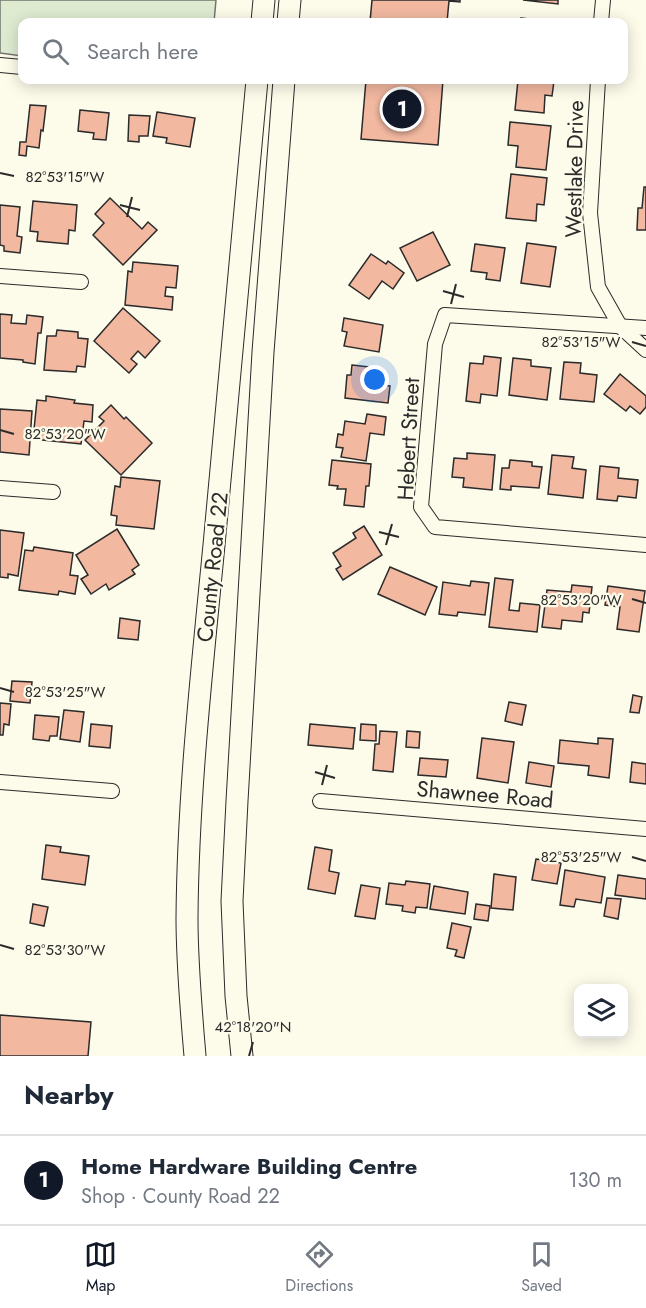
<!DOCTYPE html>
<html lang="en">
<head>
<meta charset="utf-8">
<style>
	body { margin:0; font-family:Jost,sans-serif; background:#f2f2f3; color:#1f2937 }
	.controls { position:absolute; right:18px; bottom:18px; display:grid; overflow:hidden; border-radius:12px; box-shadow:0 3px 15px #0003 }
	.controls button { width:54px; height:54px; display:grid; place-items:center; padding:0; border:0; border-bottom:2px solid #e0e1e3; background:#fff; color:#1f2937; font:30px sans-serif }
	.you { position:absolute; left:375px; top:380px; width:21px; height:21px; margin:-15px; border:4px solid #fff; border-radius:50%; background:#1a73e8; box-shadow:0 0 0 9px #1a73e833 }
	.badge { display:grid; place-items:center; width:39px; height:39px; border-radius:50%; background:#111827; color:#fff; font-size:20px; font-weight:700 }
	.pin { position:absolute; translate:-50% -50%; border:3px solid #fff; box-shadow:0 2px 6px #0006 }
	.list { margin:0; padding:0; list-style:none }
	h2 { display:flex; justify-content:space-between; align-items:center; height:78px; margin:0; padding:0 24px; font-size:26px }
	h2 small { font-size:20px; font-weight:400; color:#747a83 }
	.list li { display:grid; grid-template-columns:39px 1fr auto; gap:18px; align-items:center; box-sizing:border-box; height:90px; padding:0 24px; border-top:2px solid #e0e1e3 }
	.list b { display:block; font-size:22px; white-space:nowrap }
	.list p { margin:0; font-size:20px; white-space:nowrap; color:#747a83 }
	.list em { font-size:20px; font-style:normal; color:#747a83 }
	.icon { flex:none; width:33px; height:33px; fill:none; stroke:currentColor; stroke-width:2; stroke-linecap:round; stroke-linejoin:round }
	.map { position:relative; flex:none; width:646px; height:1056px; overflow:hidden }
	.search { position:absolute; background:#fff; box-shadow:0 3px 15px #0003; left:18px; right:18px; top:18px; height:66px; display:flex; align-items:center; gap:15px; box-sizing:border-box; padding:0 21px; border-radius:12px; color:#747a83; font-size:22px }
	.sheet { height:168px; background:#fff }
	nav { display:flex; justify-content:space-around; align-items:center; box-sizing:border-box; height:84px; border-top:2px solid #e0e1e3; background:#fff; font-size:16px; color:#747a83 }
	nav a { display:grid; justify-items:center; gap:3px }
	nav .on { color:#111827 }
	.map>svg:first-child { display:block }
	.green { fill:#deebd1; stroke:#74746e; stroke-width:1.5 }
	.building { fill:#f2b8a0; stroke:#2b2b2b; stroke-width:1.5 }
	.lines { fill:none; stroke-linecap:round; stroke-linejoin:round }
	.minor-casing { stroke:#2b2b2b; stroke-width:16 }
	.primary-casing { stroke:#2b2b2b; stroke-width:23 }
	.minor { stroke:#fdfbea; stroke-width:14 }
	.primary { stroke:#fdfbea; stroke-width:21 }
	.ticks { fill:none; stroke:#2b2b2b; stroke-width:2 }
	.labels { text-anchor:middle; stroke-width:4.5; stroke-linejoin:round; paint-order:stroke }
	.street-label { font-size:22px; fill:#2b2b2b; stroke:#fdfbea }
	.ticks-label { font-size:15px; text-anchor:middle; fill:#2b2b2b; stroke:#fdfbea; stroke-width:4.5; stroke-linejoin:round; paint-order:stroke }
</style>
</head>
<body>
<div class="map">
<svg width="646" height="1056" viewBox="0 0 646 1056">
	<rect width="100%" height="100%" fill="#fdfbea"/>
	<path class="green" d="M0,0H216L214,22H22V56L0,53Z"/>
	<g class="building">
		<path d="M372,0H460V2L449,1L447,22H370Z"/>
		<path d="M523,0H558V4Z"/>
		<path d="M521,18L554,22H521Z"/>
		<path d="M366,80H443L438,145L361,139Z"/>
		<path d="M518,80L554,81L552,96L545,95L544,113L515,110Z"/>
		<path d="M30,105L46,106L43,131L41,130L39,148L27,146L26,156L19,155L20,142H26Z"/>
		<path d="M80,110L109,113L106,140L93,139L94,133L78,131Z"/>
		<path d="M157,112L195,118L190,147L166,143L167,138L153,136Z"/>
		<path d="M129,115L150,116L148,136H139V142L128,141Z"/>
		<path d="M510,122L551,126L546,170L516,167L518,146L508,145Z"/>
		<path d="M511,174L547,178L544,205L537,204L536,221L506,218Z"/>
		<path d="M644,187H646V230H637L638,208H642Z"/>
		<path d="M110,198L142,229L148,222L157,230L123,265L93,235L104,223L95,214Z"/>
		<path d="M33,201L77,205L75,231L69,230L68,244L37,241L38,232L30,231Z"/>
		<path d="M0,205L20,207L17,236L22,237L20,253L4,251V246L0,245Z"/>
		<path d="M433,232L450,265L417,281L400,248Z"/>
		<path d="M527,243L556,247L550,287L521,283Z"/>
		<path d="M475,244L505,248L500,281L486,279L487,273L471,271Z"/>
		<path d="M371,254L386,264L388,261L404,273L393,289L382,281L369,299L349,285Z"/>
		<path d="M133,262L178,266L176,288L166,287L165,296L173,297L172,310L125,305L128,271L132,272Z"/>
		<path d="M123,308L160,341L145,358L138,351L131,359L137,364L129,373L94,341Z"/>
		<path d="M0,314L12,315L11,323L26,324L27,315L43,317L41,333H38L35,364L23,362V360L0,358Z"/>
		<path d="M344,318L383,325L379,352L344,346L347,332L342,331Z"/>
		<path d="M57,330L78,332V338L88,339L85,367L77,366L76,372L44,370L47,336H56Z"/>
		<path d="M484,356L501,358L497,396L481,394L480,403L466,401L470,363L483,364Z"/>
		<path d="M513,358L531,360V366L551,368L547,400L509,395Z"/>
		<path d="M564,362L581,363L580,373L597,375L594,402L560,399Z"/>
		<path d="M352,365L378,368L376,385L390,386L388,403L345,398L347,375H351Z"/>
		<path d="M620,374L646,396V407L640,414L630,406L626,411L604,394Z"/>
		<path d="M46,396L75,400L74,403L93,405L92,422L84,421L81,444L33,439L37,400L46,401Z"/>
		<path d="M111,405L124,419L126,417L152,443L121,475L85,440L104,421L99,417Z"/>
		<path d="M0,409L32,411L29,455L0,452Z"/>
		<path d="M367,414L386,417L384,435L370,433L366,461L341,457L343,448L336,447L338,434L343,435L345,421L365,424Z"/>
		<path d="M467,453L495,455L492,490L463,487L464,478L452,477L454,458L467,459Z"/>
		<path d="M552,455L574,457L572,468L586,470L583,498L548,494Z"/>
		<path d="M332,460L371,464L369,486H366L364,507L344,505L346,489H337L338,486L329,485Z"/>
		<path d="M510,460L532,462V466L542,467L539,488L511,486V490L500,489L502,468H509Z"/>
		<path d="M600,466L619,468L618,478L638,480L636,498L618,496L617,501L597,499Z"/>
		<path d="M121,477L160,481L154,529L116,525L117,516L111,515L115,486L120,487Z"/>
		<path d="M364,526L382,555L343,580L336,569L341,566L333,553L356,538L353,533Z"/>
		<path d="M117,529L139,565L132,570L135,574L109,590L106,584L91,594L81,579L88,575L76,555Z"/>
		<path d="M0,530L24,533L18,576L8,574V578L0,577Z"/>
		<path d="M34,547L73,553L70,575L78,576L75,594L59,591L58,595L19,590L25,550L33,551Z"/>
		<path d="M390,567L437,587L425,615L378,594Z"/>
		<path d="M495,578L513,580L509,610L519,611L520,603L540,605L537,632L489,627Z"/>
		<path d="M471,581L489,583L485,615L458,612L457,616L439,614L443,582L470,586Z"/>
		<path d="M572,585L592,587L589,613L583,612L582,622L562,620L561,629L542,627L547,590L571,592Z"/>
		<path d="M608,586L645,591L639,632L617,629L620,607L605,605Z"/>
		<path d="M120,618L140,621L138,640L118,638Z"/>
		<path d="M12,681L32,682L30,703L10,701Z"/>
		<path d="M633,695L642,697L639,713L630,712Z"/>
		<path d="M509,702L526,705L522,725L505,721Z"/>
		<path d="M0,703L11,704L9,725L4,724L3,735H0Z"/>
		<path d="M64,710L84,712L80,742L60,739Z"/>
		<path d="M35,715L59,717L57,736H50L49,741L33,739Z"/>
		<path d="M91,724L112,726L110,748L89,746Z"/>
		<path d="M310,724L355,728L353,749L308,745Z"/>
		<path d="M361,724L376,725V741L360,740Z"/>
		<path d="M380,731L397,732L393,772L373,770L375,744H379Z"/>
		<path d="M407,731L420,732L419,748L406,747Z"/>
		<path d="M482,738L514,742L508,783L477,778Z"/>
		<path d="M598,738L613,739L609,778L588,775L589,766L558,763L560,740L598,744Z"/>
		<path d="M420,758L448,760L446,777L418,775Z"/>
		<path d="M529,762L554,766L551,787L526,783Z"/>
		<path d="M632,762L646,764V784L630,782Z"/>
		<path d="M46,845L61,847L60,852L89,856L85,885L42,879Z"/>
		<path d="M315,847L332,850L329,871L339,873L335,894L308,889Z"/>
		<path d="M536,859L561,863L557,884L532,880Z"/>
		<path d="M565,870L605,877L601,903L576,899L574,907L560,905Z"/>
		<path d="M494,874L516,877L513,910L491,908Z"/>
		<path d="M618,875L646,879V899L615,895Z"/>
		<path d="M406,881L430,884L427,908L416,907L415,913L402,911L403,906L386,904L389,883L405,885Z"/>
		<path d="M361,885L380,888L375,919L355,916Z"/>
		<path d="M434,886L468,892L465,914L430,909Z"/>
		<path d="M607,898L621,899L618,919L604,916Z"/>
		<path d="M33,904L48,907L44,926L30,923Z"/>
		<path d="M476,904L490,906L488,921L474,919Z"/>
		<path d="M452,923L471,927L464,958L455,956L457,950L447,948Z"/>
		<path d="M0,1015L91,1022L88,1056H0Z"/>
	</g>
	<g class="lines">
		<g class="minor-casing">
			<g id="minor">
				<path d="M601,22L603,0"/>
				<path d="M0,65L22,67"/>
				<path d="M598,80L590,213L598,287L620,326L646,350"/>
				<path d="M0,276L81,282"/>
				<path d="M646,328L445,315L435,344L421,507L435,527L646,545"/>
				<path d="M0,488L53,492"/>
				<path d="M0,782L112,791"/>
				<path d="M320,801L646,829"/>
			</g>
		</g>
		<g class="primary-casing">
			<g id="primary">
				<path d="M262,22L264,0"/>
				<path d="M288,22L290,0"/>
				<path d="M195,1056C191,1010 187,964 187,918C188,794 202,669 214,545C229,390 244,235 257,80"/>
				<path d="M242,1056L236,996L232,901L237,801L263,352L284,80"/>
			</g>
		</g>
		<use href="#minor" class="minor"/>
		<use href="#primary" class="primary"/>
	</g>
	<path class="ticks" d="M0,173L14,176M120,205L140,210M127,217L132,197M443,291L464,297M451,304L456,284M632,342L646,346M0,430L14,434M379,532L399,537M386,545L392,524M632,599L646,603M0,688L14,692M315,772L335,778M322,785L327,765M632,857L646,861M0,945L14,949M249,1056L253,1042"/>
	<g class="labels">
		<g class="street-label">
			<text transform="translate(574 169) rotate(-89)" y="8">Westlake Drive</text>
			<text transform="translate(408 439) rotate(-87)" y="8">Hebert Street</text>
			<text transform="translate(212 567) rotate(-84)" y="8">County Road 22</text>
			<text transform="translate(485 794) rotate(5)" y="8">Shawnee Road</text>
		</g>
	</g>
	<g class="ticks-label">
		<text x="65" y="182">82°53'15"W</text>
		<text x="581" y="347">82°53'15"W</text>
		<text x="65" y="439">82°53'20"W</text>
		<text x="581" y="605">82°53'20"W</text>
		<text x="65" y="697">82°53'25"W</text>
		<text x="581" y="862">82°53'25"W</text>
		<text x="65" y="955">82°53'30"W</text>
		<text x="253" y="1032">42°18'20"N</text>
	</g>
</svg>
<div class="controls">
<button><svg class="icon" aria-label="layers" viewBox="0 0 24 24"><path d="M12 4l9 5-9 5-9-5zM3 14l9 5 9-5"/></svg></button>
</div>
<div class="you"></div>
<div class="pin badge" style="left:402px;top:109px">1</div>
<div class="search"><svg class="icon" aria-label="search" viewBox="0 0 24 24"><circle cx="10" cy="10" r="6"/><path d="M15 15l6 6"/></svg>Search here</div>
</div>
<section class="sheet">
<h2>Nearby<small></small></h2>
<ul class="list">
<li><span class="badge">1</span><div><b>Home Hardware Building Centre</b><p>Shop · County Road 22</p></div><em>130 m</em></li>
</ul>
</section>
<nav>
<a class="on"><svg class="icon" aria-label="map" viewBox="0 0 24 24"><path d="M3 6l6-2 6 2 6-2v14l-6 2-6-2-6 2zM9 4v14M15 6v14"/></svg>Map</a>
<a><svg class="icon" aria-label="directions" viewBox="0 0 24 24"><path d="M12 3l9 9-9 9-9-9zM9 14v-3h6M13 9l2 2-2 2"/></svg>Directions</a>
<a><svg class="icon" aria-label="saved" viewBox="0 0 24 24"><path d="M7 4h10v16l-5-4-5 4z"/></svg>Saved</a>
</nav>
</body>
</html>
